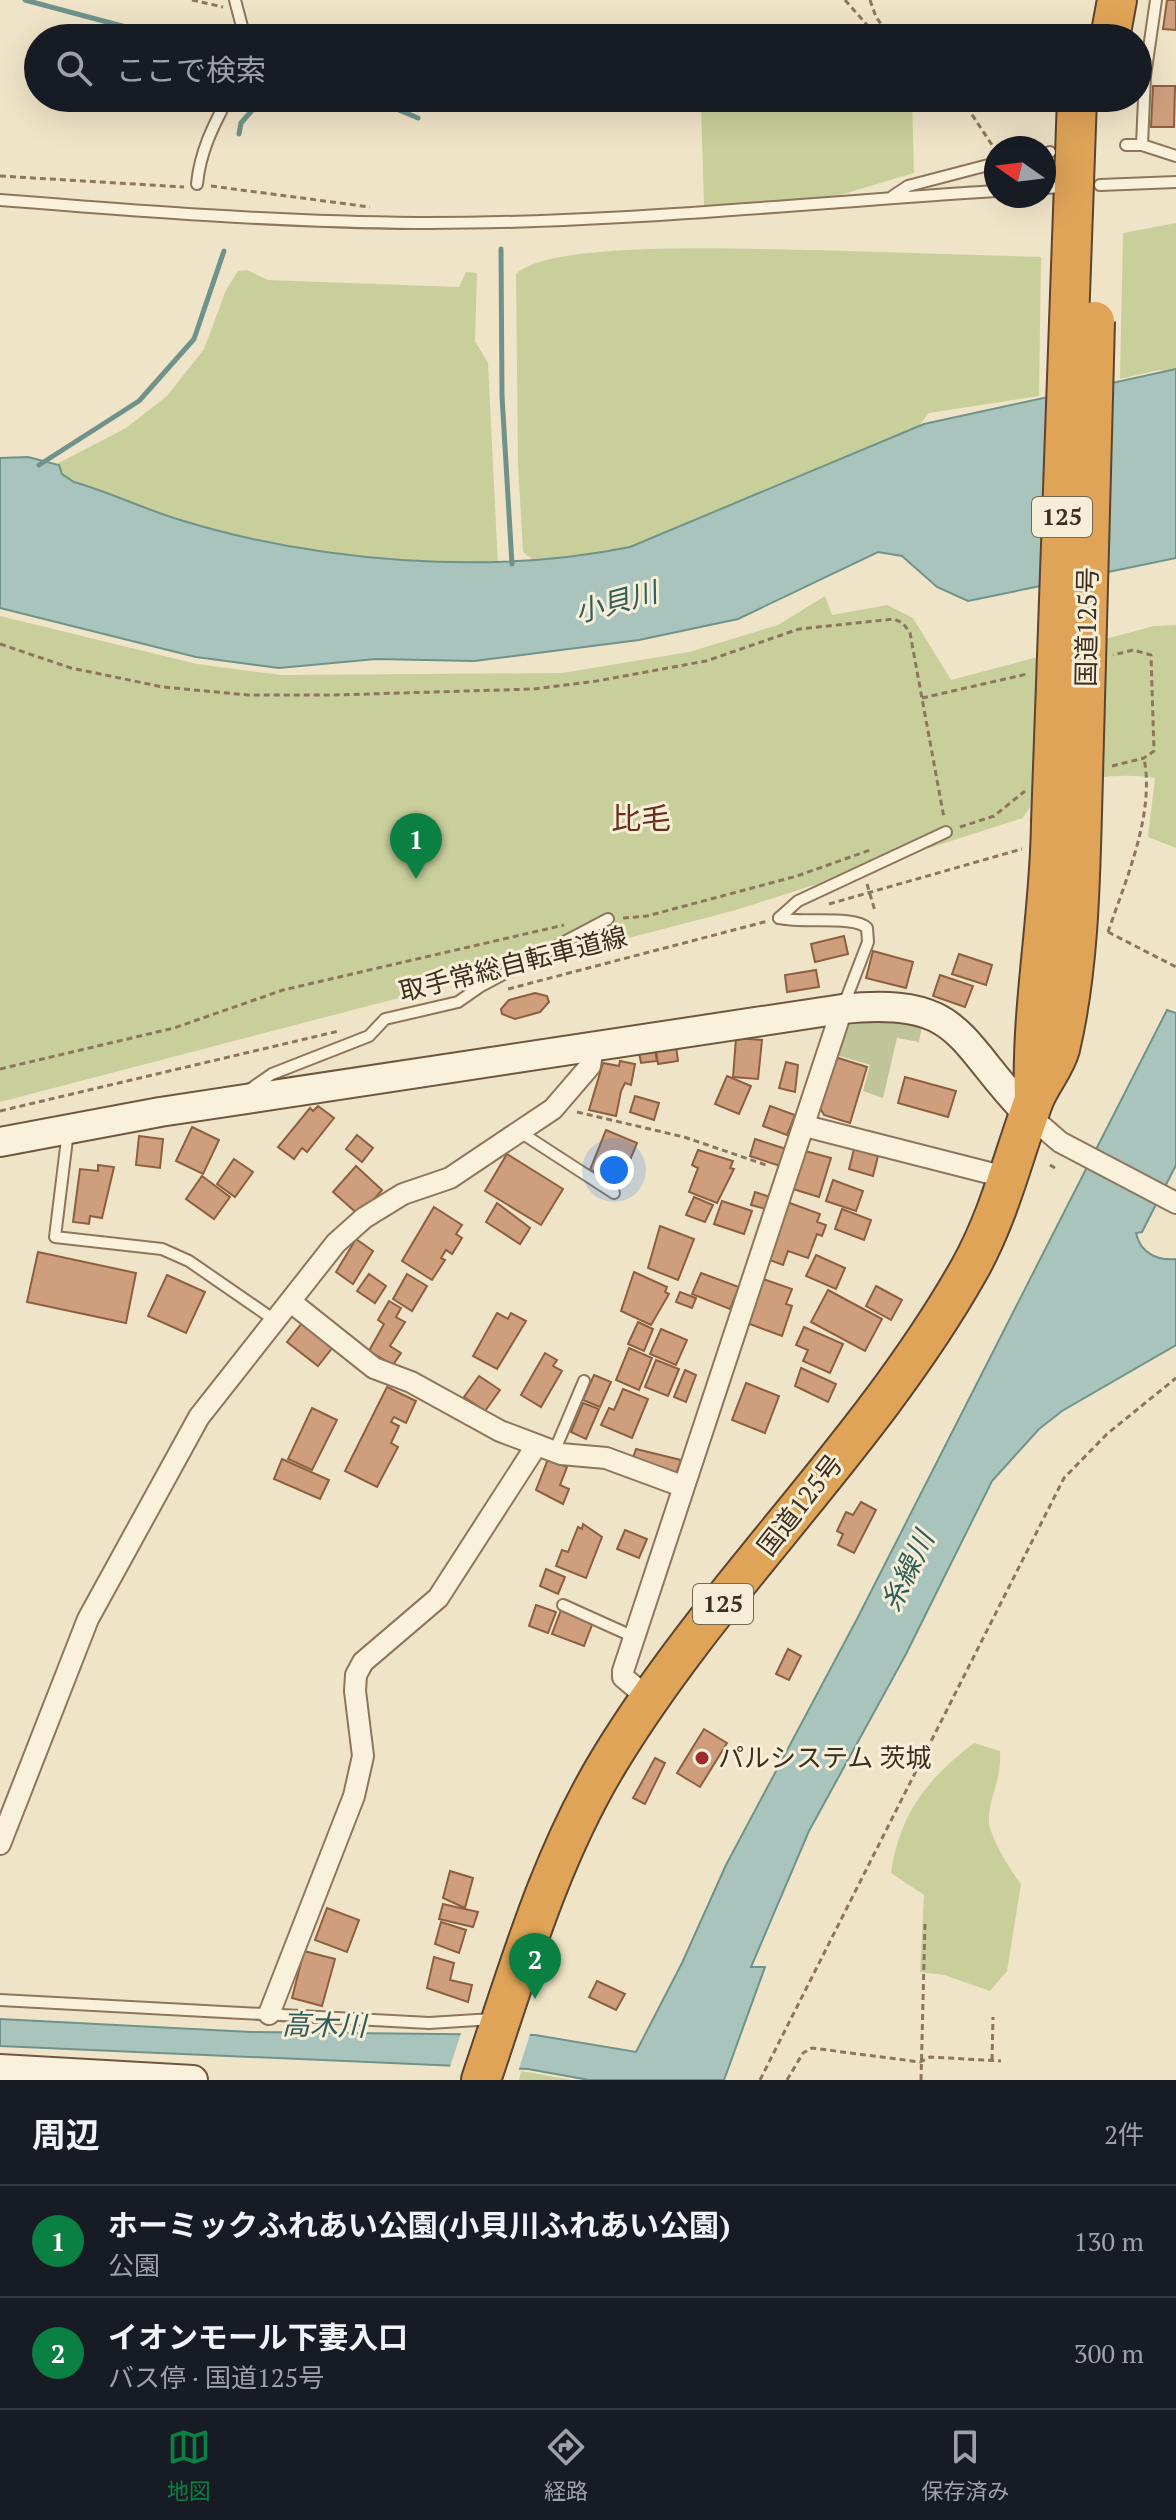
<!DOCTYPE html>
<html lang="ja">
<head>
<meta charset="utf-8">
<style>
	body { margin:0; font-family:"PT Serif","Noto Sans JP",serif; background:#242831; color:#f1f3f6 }
	.compass { position:absolute; left:984px; top:136px; width:72px; height:72px; border-radius:50%; background:#171b24; box-shadow:0 8px 32px #0002; rotate:284deg }
	.you { position:absolute; left:614px; top:1170px; width:28px; height:28px; margin:-20px; border:6px solid #fff; border-radius:50%; background:#1a73e8; box-shadow:0 0 0 12px #1a73e833 }
	.badge { display:grid; place-items:center; width:52px; height:52px; border-radius:50%; background:#0b8043; color:#fff; font-size:26px; font-weight:700 }
	.pin { position:absolute; translate:-50% -66px; filter:drop-shadow(0 2px 4px #0008) }
	.pin::after { content:''; position:absolute; top:42px; width:28px; height:24px; background:inherit; clip-path:polygon(0 0,100% 0,50% 100%) }
	.list { margin:0; padding:0; list-style:none }
	h2 { display:flex; justify-content:space-between; align-items:center; height:104px; margin:0; padding:0 32px; font-size:34px }
	h2 small { font-size:26px; font-weight:400; color:#9ea1a6 }
	.list li { display:grid; grid-template-columns:52px 1fr auto; gap:24px; align-items:center; box-sizing:border-box; height:112px; padding:0 32px; border-top:2px solid #363941 }
	.list b { display:block; font-size:30px; white-space:nowrap }
	.list p { margin:0; font-size:26px; white-space:nowrap; color:#9ea1a6 }
	.list em { font-size:26px; font-style:normal; color:#9ea1a6 }
	.icon { flex:none; width:44px; height:44px; fill:none; stroke:currentColor; stroke-width:2; stroke-linecap:round; stroke-linejoin:round }
	.map { position:relative; flex:none; width:1176px; height:2080px; overflow:hidden }
	.search { position:absolute; background:#171b24; box-shadow:0 8px 32px #0002; left:24px; right:24px; top:24px; height:88px; display:flex; align-items:center; gap:20px; box-sizing:border-box; padding:0 28px; border-radius:44px; color:#9ea1a6; font-size:30px }
	.sheet { height:328px; background:#171b24 }
	nav { display:flex; justify-content:space-around; align-items:center; box-sizing:border-box; height:112px; border-top:2px solid #363941; background:#171b24; font-size:22px; color:#9ea1a6 }
	nav a { display:grid; justify-items:center; gap:4px }
	nav .on { color:#0b8043 }
	.map>svg:first-child { display:block }
	.green { fill:#c9cf9b }
	.cemetery { fill:#bfc49a }
	.water { fill:#a9c4bc; stroke:#6f938a; stroke-width:2 }
	.pier { fill:#f0e4c8 }
	.lines { fill:none; stroke-linecap:round; stroke-linejoin:round }
	.stream { stroke:#6f938a; stroke-width:5 }
	.building { fill:#cf9f7d; stroke:#8d5f41; stroke-width:2 }
	.lane-casing { stroke:#8d765c; stroke-width:14 }
	.street-casing { stroke:#8d765c; stroke-width:24 }
	.secondary-casing { stroke:#6f573f; stroke-width:32 }
	.highway-casing { stroke:#5b4430; stroke-width:42 }
	.path { stroke:#8d765c; stroke-width:3; stroke-dasharray:6 4; stroke-linecap:butt }
	.lane { stroke:#faf1dc; stroke-width:10 }
	.street { stroke:#faf1dc; stroke-width:20 }
	.secondary { stroke:#faf1dc; stroke-width:28 }
	.highway { stroke:#e0a458; stroke-width:38 }
	.highway-bridge-casing { stroke:#5b4430; stroke-width:42; stroke-linecap:butt }
	.highway-bridge { stroke:#e0a458; stroke-width:38 }
	.poi-dot { fill:#9e2a2b; stroke:#f7eed8; stroke-width:3 }
	.labels { text-anchor:middle; stroke-width:6; stroke-linejoin:round; paint-order:stroke }
	.shield { fill:#f7eed8; stroke:#756857; stroke-width:2 }
	.shield-label { font-size:24px; font-weight:bold; fill:#3d2e20 }
	.street-label { font-size:26px; fill:#3d2e20; stroke:#f7eed8 }
	.poi-label { font-size:26px; fill:#3d2e20; stroke:#f7eed8; text-anchor:start }
	.water-label { font-size:28px; font-style:italic; fill:#2f5d5a; stroke:#f7eed8 }
	.quarter-label { font-size:30px; fill:#6b2e1e; stroke:#f7eed8 }
</style>
</head>
<body>
<div class="map">
<svg width="1176" height="2080" viewBox="0 0 1176 2080">
	<rect width="100%" height="100%" fill="#f0e4c8"/>
	<g class="green">
		<path d="M706,98H912L914,173L830,198L704,206L701,105Z"/>
		<path d="M1176,223V374L1159,370L1120,379L1123,233Z"/>
		<path d="M817,250L1041,257L1039,396L929,413L911,436L627,553L538,564L523,552L518,464L516,274C551,239 760,250 817,250Z"/>
		<path d="M247,270L268,280L459,287L466,272L477,273L475,341L488,363L498,566L432,565L262,546L59,481L53,466L126,428L167,396L204,349L226,290L238,271Z"/>
		<path d="M825,596L832,615L887,605L913,618L951,680L1154,626L1176,625V848L1148,837L1155,778C1117,771 1042,779 1023,818L736,910L0,1102V616L197,664L282,675L562,673L689,652L778,625Z"/>
		<path d="M974,1743L1000,1751C1002,1781 988,1799 989,1821C989,1836 1011,1871 1021,1884L1007,1971L990,1991L944,1975L920,1972L924,1895L891,1873C900,1813 927,1779 974,1743Z"/>
		<path d="M521,2071L573,2080H519Z"/>
	</g>
	<path class="cemetery" d="M894,1021L922,1026L919,1042L897,1038L883,1098L863,1091L870,1065L836,1055L849,1022Z"/>
	<g class="water">
		<path d="M1176,369V558L968,601L937,587L902,556L878,552L738,619L639,640L474,661L376,659L279,668L196,657L0,608V458L28,457L59,465L62,474L74,482C109,492 142,508 177,519C315,562 488,576 630,547L924,424Z"/>
		<path d="M1167,1010L1176,1013V1165L1142,1232L1136,1233C1140,1252 1156,1261 1176,1259V1345L1062,1411L1039,1429L992,1481L906,1654L809,1831L751,1967H765L724,2080H589L528,2069L0,2046V2019L251,2032L535,2035L636,2052L682,1963L726,1865L857,1619Z"/>
	</g>
	<path class="pier" d="M462,2030L531,2031L518,2072L449,2070Z"/>
	<g class="lines">
		<g class="stream">
			<path d="M25,0L167,38"/>
			<path d="M370,98L418,118"/>
			<path d="M239,134L241,123L263,98"/>
			<path d="M501,249L502,396L512,564"/>
			<path d="M39,465L139,401L194,339L224,251"/>
		</g>
	</g>
	<g class="building">
		<path d="M1167,0H1176V30L1163,29Z"/>
		<path d="M1153,86H1175L1174,127H1151Z"/>
		<path d="M844,936L848,954L815,962L811,944Z"/>
		<path d="M873,951L913,962L906,988L866,978Z"/>
		<path d="M959,954L992,965L986,985L952,974Z"/>
		<path d="M816,970L819,987L787,992L785,975Z"/>
		<path d="M940,975L973,986L965,1007L933,996Z"/>
		<path d="M535,993L547,996L549,1002L540,1012L515,1019L502,1014L501,1009L509,1000Z"/>
		<path d="M736,1038L762,1040L758,1079L733,1077Z"/>
		<path d="M676,1046L678,1061L658,1064L656,1050Z"/>
		<path d="M655,1050L657,1061L641,1063L639,1053Z"/>
		<path d="M835,1057L867,1067L850,1123L824,1115L820,1108Z"/>
		<path d="M620,1061L635,1064L631,1085L625,1083L621,1091L616,1116L589,1110L603,1063L619,1066Z"/>
		<path d="M786,1062L798,1065L795,1092L779,1088Z"/>
		<path d="M727,1076L751,1086L739,1114L715,1104Z"/>
		<path d="M905,1077L956,1091L948,1117L898,1103Z"/>
		<path d="M635,1096L659,1103L654,1120L630,1112Z"/>
		<path d="M318,1106L334,1118L307,1152L302,1148L294,1159L278,1147L310,1108L313,1111Z"/>
		<path d="M770,1106L795,1115L787,1135L763,1126Z"/>
		<path d="M192,1127L219,1140L203,1174L176,1161Z"/>
		<path d="M606,1130L637,1143L624,1175L616,1172L614,1179L590,1170Z"/>
		<path d="M357,1135L373,1148L362,1162L346,1149Z"/>
		<path d="M139,1136L163,1139L160,1168L136,1165Z"/>
		<path d="M755,1139L786,1149L780,1166L750,1156Z"/>
		<path d="M854,1149L878,1156L873,1176L849,1169Z"/>
		<path d="M698,1150L733,1161L730,1168L734,1169L717,1203L689,1192L698,1168L692,1165Z"/>
		<path d="M805,1151L831,1158L819,1197L793,1189Z"/>
		<path d="M507,1154L563,1189L541,1225L485,1191Z"/>
		<path d="M234,1159L253,1172L235,1197L217,1184Z"/>
		<path d="M98,1165L114,1167L102,1218L90,1216L89,1224L73,1222L80,1169L98,1171Z"/>
		<path d="M356,1166L382,1190L360,1216L333,1192Z"/>
		<path d="M202,1176L230,1197L214,1219L186,1199Z"/>
		<path d="M833,1180L863,1191L856,1211L826,1201Z"/>
		<path d="M755,1192L770,1197L766,1209L751,1205Z"/>
		<path d="M694,1197L713,1205L705,1222L686,1215Z"/>
		<path d="M722,1201L752,1211L744,1234L714,1224Z"/>
		<path d="M787,1202L820,1214L817,1222L826,1225L822,1236L817,1234L808,1258L788,1251L783,1265L767,1259Z"/>
		<path d="M497,1203L530,1228L520,1244L486,1222Z"/>
		<path d="M434,1207L462,1225L456,1234L462,1238L452,1254L446,1250L441,1258L445,1260L432,1280L402,1261Z"/>
		<path d="M842,1209L871,1220L864,1240L835,1229Z"/>
		<path d="M660,1226L694,1239L678,1280L648,1268Z"/>
		<path d="M356,1239L373,1251L353,1284L336,1272Z"/>
		<path d="M38,1252L136,1273L126,1323L27,1302Z"/>
		<path d="M816,1255L845,1268L836,1289L806,1276Z"/>
		<path d="M634,1272L667,1287L665,1292L669,1294L651,1325L621,1311Z"/>
		<path d="M701,1273L739,1287L730,1309L692,1294Z"/>
		<path d="M369,1274L386,1286L375,1303L357,1291Z"/>
		<path d="M407,1274L427,1286L412,1311L393,1299Z"/>
		<path d="M167,1275L205,1292L186,1333L148,1316Z"/>
		<path d="M763,1279L792,1289L786,1304L792,1306L782,1336L747,1323Z"/>
		<path d="M876,1286L902,1300L891,1320L866,1306Z"/>
		<path d="M828,1290L882,1319L865,1351L811,1322Z"/>
		<path d="M680,1292L696,1298L692,1308L676,1302Z"/>
		<path d="M389,1301L401,1308L396,1317L405,1322L390,1346L401,1353L393,1365L369,1351L384,1324L378,1320Z"/>
		<path d="M497,1313L508,1319L511,1313L526,1321L497,1369L473,1356Z"/>
		<path d="M638,1322L653,1329L644,1351L628,1344Z"/>
		<path d="M302,1323L333,1347L318,1366L287,1342Z"/>
		<path d="M804,1327L843,1344L830,1373L803,1361L808,1350L796,1345Z"/>
		<path d="M661,1329L687,1340L676,1365L650,1354Z"/>
		<path d="M629,1348L652,1358L639,1390L616,1380Z"/>
		<path d="M545,1353L557,1360L553,1366L562,1371L541,1407L521,1395Z"/>
		<path d="M656,1360L679,1369L668,1396L645,1387Z"/>
		<path d="M801,1368L836,1384L828,1402L795,1386Z"/>
		<path d="M685,1370L696,1375L686,1402L674,1397Z"/>
		<path d="M594,1375L611,1382L600,1407L583,1400Z"/>
		<path d="M479,1376L500,1390L485,1411L464,1397Z"/>
		<path d="M746,1383L779,1396L765,1433L732,1420Z"/>
		<path d="M387,1387L416,1401L406,1423L394,1417L391,1422L399,1426L391,1443L398,1447L377,1487L345,1471Z"/>
		<path d="M623,1389L648,1399L632,1438L601,1425L609,1408L614,1410Z"/>
		<path d="M583,1403L599,1409L586,1439L571,1432Z"/>
		<path d="M312,1408L337,1420L312,1470L288,1459Z"/>
		<path d="M636,1449L681,1460L676,1474L633,1458Z"/>
		<path d="M282,1459L329,1480L320,1499L274,1479Z"/>
		<path d="M548,1459L567,1467L560,1485L569,1489L563,1504L536,1490Z"/>
		<path d="M861,1502L876,1510L854,1553L838,1545L843,1534L837,1531L846,1512L853,1515Z"/>
		<path d="M583,1524L602,1537L586,1578L556,1566L562,1550L568,1552L578,1527L582,1529Z"/>
		<path d="M625,1530L647,1539L639,1558L617,1549Z"/>
		<path d="M546,1569L565,1577L558,1594L540,1586Z"/>
		<path d="M536,1605L556,1612L548,1633L529,1626Z"/>
		<path d="M561,1610L593,1622L584,1646L552,1634Z"/>
		<path d="M788,1649L801,1656L789,1680L776,1674Z"/>
		<path d="M704,1729L727,1743L700,1787L677,1773Z"/>
		<path d="M655,1758L665,1763L645,1804L633,1798Z"/>
		<path d="M450,1871L473,1878L465,1908L443,1898Z"/>
		<path d="M443,1904L478,1912L473,1927L439,1919Z"/>
		<path d="M327,1908L359,1920L347,1952L315,1940Z"/>
		<path d="M441,1922L466,1930L459,1953L435,1944Z"/>
		<path d="M304,1951L335,1959L322,2006L292,1998Z"/>
		<path d="M434,1957L454,1963L450,1980L472,1985L468,2002L427,1988Z"/>
		<path d="M597,1981L625,1994L616,2010L589,1997Z"/>
	</g>
	<g class="lines">
		<g class="lane-casing">
			<g id="lane">
				<path d="M235,0L245,38"/>
				<path d="M1126,145H1142L1176,156"/>
				<path d="M1142,145L1145,76L1156,0"/>
				<path d="M1044,154L1050,152"/>
				<path d="M197,184C200,152 213,126 228,98"/>
				<path d="M1100,185L1176,182"/>
				<path d="M1044,188L1066,187"/>
				<path d="M893,196L908,186L996,163"/>
				<path d="M0,200C139,211 277,222 416,223C610,224 803,203 996,191"/>
				<path d="M779,918L798,901L946,832"/>
				<path d="M779,918C803,924 854,915 867,928L868,942L843,1007"/>
				<path d="M249,1090L272,1074L369,1036L385,1019L458,1002L481,986L608,919"/>
				<path d="M68,1131L55,1237L162,1249L189,1261L276,1321"/>
				<path d="M520,1132L614,1193"/>
				<path d="M554,1452L584,1381"/>
				<path d="M563,1605L634,1637"/>
				<path d="M0,2000L429,2023L493,2019"/>
			</g>
		</g>
		<g class="street-casing">
			<g id="street">
				<path d="M1030,1116L1060,1142L1176,1203"/>
				<path d="M805,1126L1009,1178"/>
				<path d="M291,1302L374,1368L411,1382L500,1431L561,1454L606,1458L682,1486"/>
				<path d="M649,1699L623,1677V1671L842,1009"/>
				<path d="M0,1844L88,1619L199,1417L336,1243L364,1218L403,1194L450,1178L553,1109L590,1066L593,1046"/>
				<path d="M269,2014L354,1796L363,1756L355,1691L356,1675L363,1662L438,1598L536,1446"/>
			</g>
		</g>
		<g class="secondary-casing">
			<g id="secondary">
				<path d="M0,1142L160,1112L842,1009C964,996 956,1041 1030,1116"/>
				<path d="M0,2069L193,2080"/>
			</g>
		</g>
		<g class="highway-casing">
			<g id="highway">
				<path d="M1110,38L1117,0"/>
				<path d="M1073,211L1077,98"/>
				<path d="M1034,1097C1031,1006 1050,915 1051,823"/>
				<path d="M481,2080C518,1971 549,1860 609,1761C715,1586 870,1446 970,1268C1000,1214 1013,1156 1034,1100C1041,1082 1055,1067 1060,1049C1078,973 1080,890 1082,813"/>
			</g>
		</g>
		<g class="path">
			<path d="M192,0L223,7"/>
			<path d="M845,0L876,35L883,38"/>
			<path d="M870,0L876,17L891,38"/>
			<path d="M961,98L994,148"/>
			<path d="M0,176L184,187"/>
			<path d="M211,186L370,207"/>
			<path d="M0,644L71,668L163,687L248,695H335L533,689L597,681L706,661L799,629L894,619L903,623L910,633L944,818"/>
			<path d="M922,698L1027,674"/>
			<path d="M1112,766L1144,758L1154,751L1151,655L1133,650L1113,655"/>
			<path d="M960,827L994,816L1025,791"/>
			<path d="M867,884L875,911"/>
			<path d="M829,904L1022,849"/>
			<path d="M623,918L647,916L797,876L873,849"/>
			<path d="M1108,932C1126,879 1155,814 1144,758"/>
			<path d="M1108,932L1176,967"/>
			<path d="M508,989L768,921"/>
			<path d="M0,1069L174,1028L283,990L564,925"/>
			<path d="M0,1111L339,1031"/>
			<path d="M577,1112L684,1137L769,1166"/>
			<path d="M1050,1165L1055,1168"/>
			<path d="M992,2060L993,2017"/>
			<path d="M760,2080L1064,1478L1107,1434L1176,1378"/>
			<path d="M787,2080L803,2053L812,2048L920,2062L930,2057L1001,2061"/>
			<path d="M921,2080L925,1922"/>
		</g>
		<use href="#lane" class="lane"/>
		<use href="#street" class="street"/>
		<use href="#secondary" class="secondary"/>
		<use href="#highway" class="highway"/>
		<g class="highway-bridge-casing">
			<g id="highway-bridge">
				<path d="M1082,813L1095,321"/>
				<path d="M1051,823L1073,211"/>
			</g>
		</g>
		<use href="#highway-bridge" class="highway-bridge"/>
	</g>
	<circle class="poi-dot" cx="702" cy="1758" r="8"/>
	<g class="labels">
		<g class="shield">
			<rect x="1032" y="497" width="60" height="40" rx="6"/>
			<rect x="693" y="1584" width="60" height="40" rx="6"/>
		</g>
		<g class="shield-label">
			<text x="1062" y="525">125</text>
			<text x="723" y="1612">125</text>
		</g>
		<g class="street-label">
			<text transform="translate(1087 627) rotate(-89)" y="9">国道125号</text>
			<text transform="translate(513 964) rotate(-14)" y="9">取手常総自転車道線</text>
			<text transform="translate(800 1505) rotate(-52)" y="9">国道125号</text>
		</g>
		<g class="poi-label">
			<text x="718" y="1767">パルシステム 茨城</text>
		</g>
		<g class="water-label">
			<text transform="translate(616 602) rotate(-15)" y="10">小貝川</text>
			<text transform="translate(907 1571) rotate(-64)" y="10">糸繰川</text>
			<text transform="translate(324 2025) rotate(1)" y="10">高木川</text>
		</g>
		<g class="quarter-label">
			<text x="641" y="829">比毛</text>
		</g>
	</g>
</svg>
<svg class="compass" viewBox="-18 -18 36 36"><path d="M0-13l5 13h-10z" fill="#e53935"/><path d="M0 13l5-13h-10z" fill="#9ea1a6"/></svg>
<div class="you"></div>
<div class="pin badge" style="left:416px;top:879px">1</div>
<div class="pin badge" style="left:535px;top:1999px">2</div>
<div class="search"><svg class="icon" aria-label="search" viewBox="0 0 24 24"><circle cx="10" cy="10" r="6"/><path d="M15 15l6 6"/></svg>ここで検索</div>
</div>
<section class="sheet">
<h2>周辺<small>2件</small></h2>
<ul class="list">
<li><span class="badge">1</span><div><b>ホーミックふれあい公園(小貝川ふれあい公園)</b><p>公園</p></div><em>130 m</em></li>
<li><span class="badge">2</span><div><b>イオンモール下妻入口</b><p>バス停 · 国道125号</p></div><em>300 m</em></li>
</ul>
</section>
<nav>
<a class="on"><svg class="icon" aria-label="map" viewBox="0 0 24 24"><path d="M3 6l6-2 6 2 6-2v14l-6 2-6-2-6 2zM9 4v14M15 6v14"/></svg>地図</a>
<a><svg class="icon" aria-label="directions" viewBox="0 0 24 24"><path d="M12 3l9 9-9 9-9-9zM9 14v-3h6M13 9l2 2-2 2"/></svg>経路</a>
<a><svg class="icon" aria-label="saved" viewBox="0 0 24 24"><path d="M7 4h10v16l-5-4-5 4z"/></svg>保存済み</a>
</nav>
</body>
</html>
